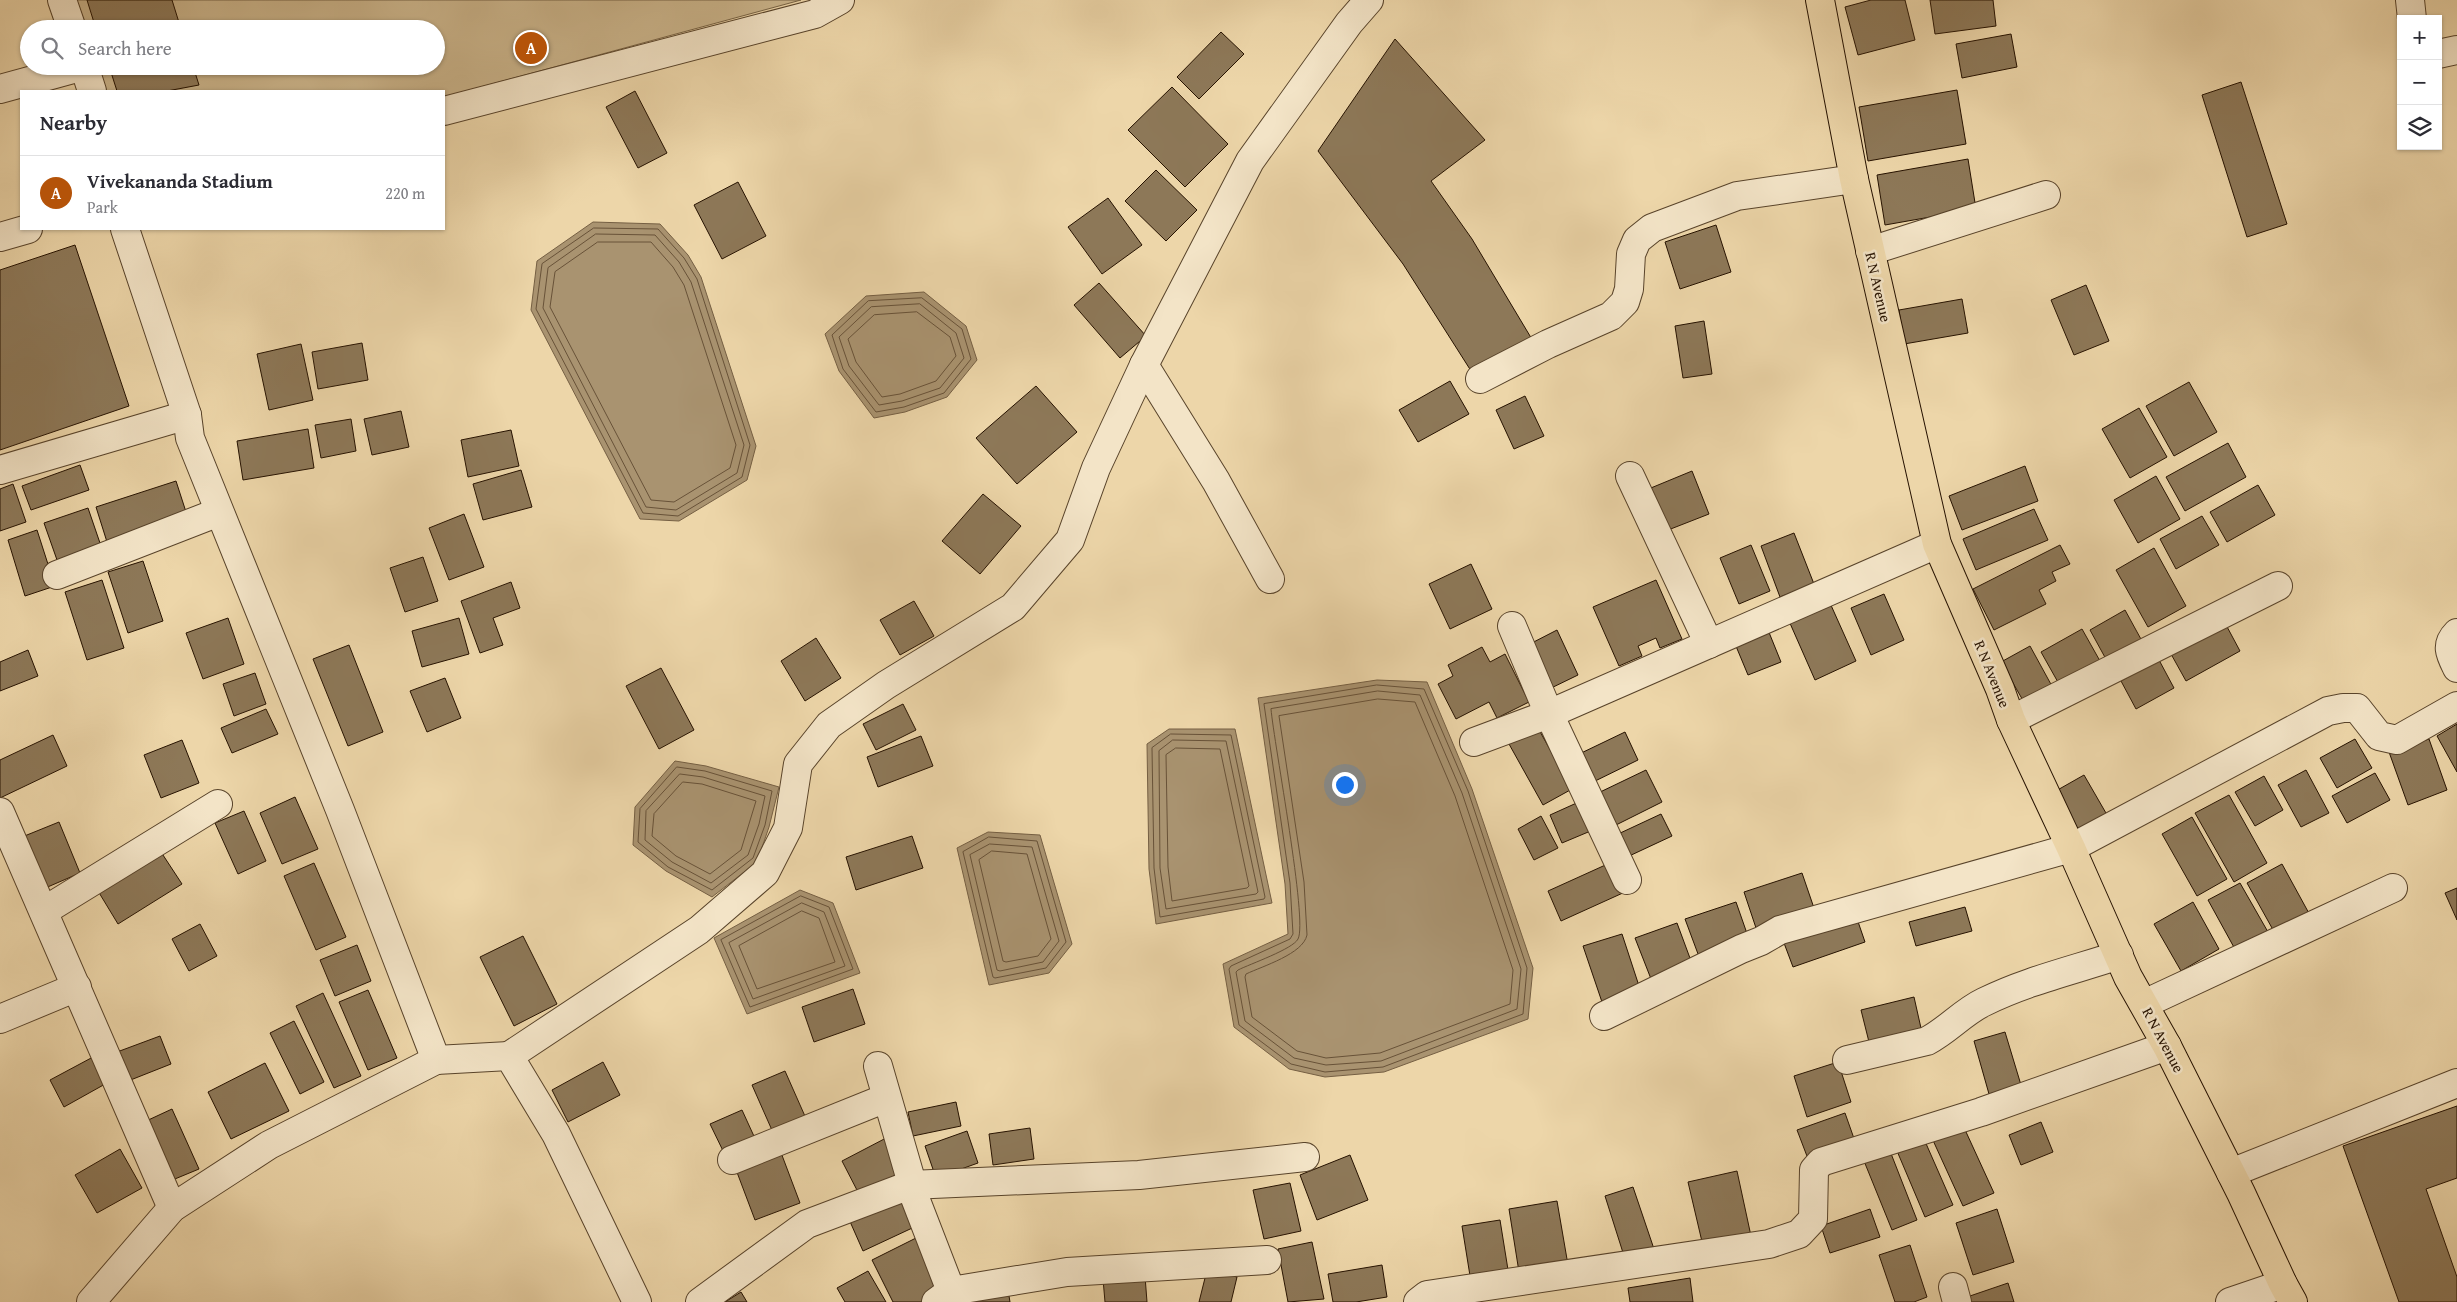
<!DOCTYPE html>
<html lang="en">
<head>
<meta charset="utf-8">
<style>
	body { margin:0; font-family:"Gentium Book Plus",serif; background:#f2f2f3; color:#2b2b33 }
	.controls { position:absolute; right:15px; top:15px; display:grid; overflow:hidden; border-radius:0px; box-shadow:0 1px 4px #0004 }
	.controls button { width:45px; height:45px; display:grid; place-items:center; padding:0; border:0; border-bottom:1px solid #e1e1e2; background:#fff; color:#2b2b33; font:25px sans-serif }
	.you { position:absolute; left:1344px; top:784px; width:18px; height:18px; margin:-12px; border:4px solid #fff; border-radius:50%; background:#1a73e8; box-shadow:0 0 0 8px #1a73e833 }
	.badge { display:grid; place-items:center; width:32px; height:32px; border-radius:50%; background:#b45309; color:#fff; font-size:16px; font-weight:700 }
	.pin { position:absolute; translate:-50% -50%; border:2px solid #fff; box-shadow:0 1px 5px #0006 }
	.list { margin:0; padding:0; list-style:none }
	h2 { display:flex; justify-content:space-between; align-items:center; height:65px; margin:0; padding:0 20px; font-size:21px }
	h2 small { font-size:16px; font-weight:400; color:#7c7c81 }
	.list li { display:grid; grid-template-columns:32px 1fr auto; gap:15px; align-items:center; box-sizing:border-box; height:75px; padding:0 20px; border-top:1px solid #e1e1e2 }
	.list b { display:block; font-size:19px; white-space:nowrap }
	.list p { margin:0; font-size:16px; white-space:nowrap; color:#7c7c81 }
	.list em { font-size:16px; font-style:normal; color:#7c7c81 }
	.icon { flex:none; width:28px; height:28px; fill:none; stroke:currentColor; stroke-width:2; stroke-linecap:round; stroke-linejoin:round }
	.map { position:relative; flex:none; width:2457px; height:1302px; overflow:hidden }
	.search { position:absolute; background:#fff; box-shadow:0 1px 4px #0004; left:20px; top:20px; width:425px; height:55px; display:flex; align-items:center; gap:12px; box-sizing:border-box; padding:0 18px; border-radius:28px; color:#7c7c81; font-size:19px }
	.panel { position:absolute; background:#fff; box-shadow:0 1px 4px #0004; left:20px; top:90px; width:425px; height:140px; border-radius:0px }
	.map>svg:first-child { display:block }
	.green { fill:#cbb58c; stroke:#786446 }
	.water { fill:#a99370; stroke:#755f43 }
	.lines { fill:none; stroke-linecap:round; stroke-linejoin:round }
	.shore { stroke:#685238; stroke-width:1 }
	.building { fill:#8d7858; stroke:#261200 }
	.minor-casing { stroke:#58432a; stroke-width:30 }
	.major-casing { stroke:#261200; stroke-width:30 }
	.minor { stroke:#f3e4c7; stroke-width:28 }
	.major { stroke:#edd6a9; stroke-width:28 }
	.labels { text-anchor:middle; stroke-width:5; stroke-linejoin:round; paint-order:stroke }
	.street-label { font-size:15px; fill:#261200; stroke:#f3e4c7 }
</style>
</head>
<body>
<div class="map">
<svg width="2457" height="1302" viewBox="0 0 2457 1302">
	<rect width="100%" height="100%" fill="#edd6a9"/>
	<filter id="stains"><feTurbulence type="fractalNoise" baseFrequency=".004" numOctaves="4"/><feColorMatrix values="0 0 0 0 .2 0 0 0 0 .09 0 0 0 0 .02 0 0 0 .5 -.17"/></filter>
	<radialGradient id="worn" r=".72"><stop offset=".6" stop-color="#630" stop-opacity="0"/><stop offset="1" stop-color="#630" stop-opacity=".3"/></radialGradient>
	<path class="green" d="M71,0H801L444,97V91H101L92,66H436V29H80Z"/>
	<g class="water">
		<path d="M593,222L660,224L688,255L701,277L756,446L747,480L679,521L640,519L531,310L537,261Z"/>
		<path d="M924,292L966,326L977,360L947,397L905,412L874,418L839,371L825,334L866,296Z"/>
		<path d="M1377,680L1427,682L1472,789L1533,968L1528,1019L1384,1072L1325,1077L1289,1069L1234,1027L1223,964L1288,934L1285,884L1258,698Z"/>
		<path d="M1169,729H1235L1272,903L1156,924L1149,869L1147,744Z"/>
		<path d="M675,761L706,766L779,787L769,827L757,862L712,897L666,871L633,845L635,807Z"/>
		<path d="M988,832L1040,835L1072,944L1049,973L989,985L957,848Z"/>
		<path d="M800,890L833,903L860,973L747,1014L714,938Z"/>
	</g>
	<g class="lines">
		<g class="shore">
			<path d="M594,228L658,229L684,258L697,279L750,445L742,477L678,516L643,513L536,309L542,264Z"/>
			<path d="M596,234L655,235L679,262L691,282L744,445L737,473L676,510L646,507L543,308L548,268Z"/>
			<path d="M598,242H651L673,267L684,285L736,445L730,468L674,502L651,500L550,307L555,272Z"/>
			<path d="M922,298L962,329L971,359L944,393L904,407L876,412L843,369L832,335L868,301Z"/>
			<path d="M920,304L956,333L964,358L940,388L902,401L879,405L849,366L839,337L871,307Z"/>
			<path d="M917,312L950,337L956,356L936,381L900,394L882,397L856,362L848,339L874,315Z"/>
			<path d="M1377,685L1424,689L1468,791L1527,968L1523,1014L1383,1067L1325,1072L1291,1064L1239,1025L1229,969L1231,966L1290,939L1293,934L1290,883L1264,704Z"/>
			<path d="M1378,691L1420,695L1462,793L1521,969L1517,1009L1381,1061L1326,1065L1294,1058L1245,1021L1236,972L1238,970C1250,964 1293,949 1298,939C1308,921 1274,744 1271,709Z"/>
			<path d="M1378,699L1415,702L1455,796L1513,970L1510,1004L1380,1053L1326,1058L1297,1051L1252,1017L1245,977L1246,974C1263,966 1303,954 1307,935L1304,882L1279,716Z"/>
			<path d="M1171,734L1231,735L1265,897L1264,899L1160,917L1154,868L1152,748Z"/>
			<path d="M1173,740L1226,741L1258,892L1256,894L1166,909L1160,868L1159,751Z"/>
			<path d="M1176,748L1220,749L1249,886L1247,888L1172,901L1168,867L1166,755Z"/>
			<path d="M677,767L705,771L772,791L765,825L753,858L712,890L668,867L638,842L640,809Z"/>
			<path d="M680,774L703,777L765,796L759,824L748,855L711,883L672,862L645,840L646,811Z"/>
			<path d="M683,782L702,784L756,801L741,850L710,874L676,856L652,836L654,814Z"/>
			<path d="M989,837L1037,841L1066,942L1046,968L995,978L993,977L963,852Z"/>
			<path d="M990,844L1032,847L1059,941L1043,962L1000,971L997,970L970,855Z"/>
			<path d="M992,851L1027,854L1051,939L1038,956L1006,962L1003,961L979,860Z"/>
			<path d="M801,896L829,907L853,969L750,1007L721,940Z"/>
			<path d="M802,903L824,912L845,966L753,999L729,943Z"/>
			<path d="M802,911L819,918L835,962L757,989L739,946Z"/>
		</g>
	</g>
	<g class="building">
		<path d="M87,0H172L181,29H96Z"/>
		<path d="M1871,0H1905L1915,40L1858,55L1845,7Z"/>
		<path d="M1930,0H1993L1996,26L1935,34Z"/>
		<path d="M1221,32L1244,54L1199,99L1177,77Z"/>
		<path d="M2011,34L2017,67L1962,78L1956,44Z"/>
		<path d="M1395,39L1485,140L1431,181L1472,239L1536,346L1473,374L1403,264L1318,151Z"/>
		<path d="M109,66H193L199,85L167,91H117Z"/>
		<path d="M2241,82L2287,224L2247,237L2202,95Z"/>
		<path d="M1172,87L1228,144L1185,187L1128,130Z"/>
		<path d="M1957,90L1966,144L1868,161L1859,107Z"/>
		<path d="M635,91L667,153L638,168L606,107Z"/>
		<path d="M1968,159L1976,209L1885,225L1877,175Z"/>
		<path d="M1156,170L1197,210L1166,241L1125,201Z"/>
		<path d="M738,182L766,236L722,259L694,205Z"/>
		<path d="M1108,198L1142,245L1102,274L1068,227Z"/>
		<path d="M1716,225L1731,272L1680,289L1665,242Z"/>
		<path d="M75,245L129,406L0,450V270Z"/>
		<path d="M1099,283L1146,336L1120,358L1074,305Z"/>
		<path d="M2086,285L2109,341L2074,355L2051,300Z"/>
		<path d="M1962,299L1968,333L1904,344L1899,310Z"/>
		<path d="M1704,321L1712,374L1683,378L1675,326Z"/>
		<path d="M362,343L368,380L318,389L312,352Z"/>
		<path d="M301,344L313,400L269,410L257,354Z"/>
		<path d="M1450,381L1469,414L1418,442L1399,410Z"/>
		<path d="M2189,382L2217,432L2174,456L2146,406Z"/>
		<path d="M1036,386L1077,432L1017,484L976,438Z"/>
		<path d="M1525,396L1544,436L1514,449L1496,410Z"/>
		<path d="M2139,408L2167,457L2130,478L2102,429Z"/>
		<path d="M401,411L409,447L372,455L364,419Z"/>
		<path d="M351,419L356,451L321,458L315,425Z"/>
		<path d="M308,429L314,468L243,480L237,441Z"/>
		<path d="M511,430L519,466L468,477L461,440Z"/>
		<path d="M2228,443L2246,477L2185,511L2166,477Z"/>
		<path d="M80,465L89,490L31,510L22,486Z"/>
		<path d="M2025,466L2038,501L1962,530L1949,496Z"/>
		<path d="M521,470L532,507L483,520L473,484Z"/>
		<path d="M1692,471L1709,514L1663,532L1646,490Z"/>
		<path d="M2156,476L2180,519L2138,543L2114,500Z"/>
		<path d="M176,481L187,515L107,542L96,507Z"/>
		<path d="M13,484L26,522L0,531V489Z"/>
		<path d="M2258,485L2275,515L2227,542L2210,512Z"/>
		<path d="M983,494L1021,526L980,574L942,541Z"/>
		<path d="M88,508L101,546L57,560L44,523Z"/>
		<path d="M2034,509L2048,540L1976,570L1963,539Z"/>
		<path d="M464,514L484,567L449,580L429,528Z"/>
		<path d="M2202,516L2219,545L2176,569L2160,539Z"/>
		<path d="M37,530L55,586L25,596L8,540Z"/>
		<path d="M1794,533L1814,584L1780,597L1761,546Z"/>
		<path d="M1751,545L1770,591L1739,604L1720,558Z"/>
		<path d="M2060,545L2070,564L2052,572L2056,581L2039,590L2046,604L1994,630L1973,589Z"/>
		<path d="M2154,548L2186,606L2148,627L2116,570Z"/>
		<path d="M423,557L438,601L405,612L390,568Z"/>
		<path d="M143,561L163,621L128,633L108,572Z"/>
		<path d="M1471,564L1492,609L1450,629L1429,584Z"/>
		<path d="M102,580L124,648L87,660L65,592Z"/>
		<path d="M1656,580L1682,639L1660,648L1656,638L1638,646L1642,656L1619,666L1593,607Z"/>
		<path d="M511,582L520,608L493,618L503,645L480,653L461,601Z"/>
		<path d="M1884,594L1904,640L1871,655L1851,608Z"/>
		<path d="M914,601L934,636L900,655L880,620Z"/>
		<path d="M1830,603L1856,661L1815,680L1789,621Z"/>
		<path d="M2125,610L2142,641L2107,661L2090,630Z"/>
		<path d="M228,618L244,664L203,679L186,633Z"/>
		<path d="M459,618L469,654L422,667L412,631Z"/>
		<path d="M2225,623L2240,651L2186,681L2171,654Z"/>
		<path d="M1766,625L1781,662L1748,675L1733,639Z"/>
		<path d="M2082,629L2100,661L2059,684L2041,652Z"/>
		<path d="M1557,630L1578,675L1545,691L1524,647Z"/>
		<path d="M816,638L841,678L805,701L781,661Z"/>
		<path d="M349,645L383,732L348,746L313,659Z"/>
		<path d="M2030,646L2053,688L2025,704L2001,662Z"/>
		<path d="M1482,647L1490,662L1505,654L1529,702L1497,718L1489,702L1456,719L1438,684L1453,676L1448,665Z"/>
		<path d="M28,650L38,676L0,691V662Z"/>
		<path d="M2159,660L2174,688L2136,709L2121,681Z"/>
		<path d="M661,668L694,730L659,749L626,686Z"/>
		<path d="M255,673L266,704L234,716L223,684Z"/>
		<path d="M445,678L461,718L427,732L410,691Z"/>
		<path d="M903,704L916,730L876,750L863,724Z"/>
		<path d="M266,709L278,734L232,753L221,728Z"/>
		<path d="M2457,724V772L2437,736Z"/>
		<path d="M1538,728L1572,789L1543,805L1509,744Z"/>
		<path d="M1625,732L1638,760L1589,784L1575,756Z"/>
		<path d="M53,735L67,766L0,798V760Z"/>
		<path d="M921,736L933,766L878,787L867,757Z"/>
		<path d="M2355,739L2372,768L2337,788L2320,758Z"/>
		<path d="M2429,739L2447,790L2408,805L2389,752Z"/>
		<path d="M182,740L199,783L161,798L144,755Z"/>
		<path d="M1646,770L1662,802L1612,827L1596,794Z"/>
		<path d="M2306,770L2329,813L2301,827L2278,785Z"/>
		<path d="M2375,773L2390,800L2347,823L2332,796Z"/>
		<path d="M2084,775L2110,820L2079,837L2054,792Z"/>
		<path d="M2264,776L2283,810L2255,826L2235,792Z"/>
		<path d="M2229,795L2267,863L2234,882L2195,813Z"/>
		<path d="M295,797L318,849L282,864L260,813Z"/>
		<path d="M1581,801L1593,830L1562,843L1550,815Z"/>
		<path d="M244,811L266,861L238,874L215,823Z"/>
		<path d="M1661,814L1672,836L1627,857L1616,835Z"/>
		<path d="M1541,816L1558,848L1534,860L1518,829Z"/>
		<path d="M2192,817L2227,879L2197,896L2162,834Z"/>
		<path d="M59,822L80,873L43,889L22,837Z"/>
		<path d="M912,836L923,868L856,890L846,857Z"/>
		<path d="M161,852L182,884L118,924L98,891Z"/>
		<path d="M1612,862L1625,892L1561,921L1548,891Z"/>
		<path d="M314,863L346,937L316,950L284,876Z"/>
		<path d="M2282,864L2311,917L2277,937L2247,883Z"/>
		<path d="M1802,873L1815,911L1757,931L1744,892Z"/>
		<path d="M2240,883L2268,932L2236,951L2208,900Z"/>
		<path d="M2457,888V920L2445,893Z"/>
		<path d="M1736,902L1751,945L1701,962L1685,919Z"/>
		<path d="M2193,902L2219,949L2181,971L2154,924Z"/>
		<path d="M1965,907L1972,931L1916,946L1909,922Z"/>
		<path d="M1854,910L1865,942L1793,967L1781,935Z"/>
		<path d="M1677,923L1694,969L1653,984L1635,938Z"/>
		<path d="M200,924L217,956L189,971L172,939Z"/>
		<path d="M1622,934L1641,992L1603,1005L1583,946Z"/>
		<path d="M523,936L557,1004L514,1026L480,957Z"/>
		<path d="M357,945L371,981L335,996L320,960Z"/>
		<path d="M853,989L865,1024L814,1042L802,1007Z"/>
		<path d="M368,990L397,1058L368,1070L339,1002Z"/>
		<path d="M323,993L361,1076L334,1088L296,1006Z"/>
		<path d="M1914,997L1923,1037L1871,1050L1861,1010Z"/>
		<path d="M294,1021L324,1082L300,1094L270,1033Z"/>
		<path d="M2005,1032L2021,1085L1989,1094L1974,1041Z"/>
		<path d="M160,1036L171,1064L128,1081L117,1052Z"/>
		<path d="M93,1057L107,1083L64,1107L50,1080Z"/>
		<path d="M603,1062L620,1095L568,1122L552,1090Z"/>
		<path d="M1838,1062L1851,1102L1807,1117L1794,1076Z"/>
		<path d="M265,1063L289,1111L231,1139L208,1092Z"/>
		<path d="M785,1071L808,1123L775,1137L752,1085Z"/>
		<path d="M956,1102L961,1126L913,1136L908,1112Z"/>
		<path d="M2457,1106V1178L2426,1189L2457,1277V1302H2399L2343,1146Z"/>
		<path d="M172,1109L199,1169L170,1181L144,1122Z"/>
		<path d="M742,1110L758,1145L727,1159L710,1124Z"/>
		<path d="M1845,1113L1857,1147L1810,1164L1797,1130Z"/>
		<path d="M1961,1121L1994,1193L1963,1206L1931,1136Z"/>
		<path d="M2041,1122L2053,1152L2021,1165L2009,1135Z"/>
		<path d="M1030,1128L1034,1159L993,1165L989,1134Z"/>
		<path d="M967,1131L978,1163L936,1178L925,1146Z"/>
		<path d="M888,1137L905,1170L859,1194L842,1161Z"/>
		<path d="M1924,1139L1953,1205L1925,1217L1897,1151Z"/>
		<path d="M120,1149L142,1188L97,1213L75,1175Z"/>
		<path d="M780,1150L800,1203L755,1220L735,1167Z"/>
		<path d="M1890,1151L1917,1220L1892,1230L1864,1161Z"/>
		<path d="M1350,1155L1368,1200L1317,1220L1300,1175Z"/>
		<path d="M1737,1171L1751,1236L1703,1246L1688,1182Z"/>
		<path d="M1290,1183L1301,1231L1264,1239L1253,1190Z"/>
		<path d="M1633,1187L1654,1249L1625,1259L1605,1196Z"/>
		<path d="M908,1190L923,1223L863,1251L848,1217Z"/>
		<path d="M1557,1201L1568,1265L1519,1272L1509,1209Z"/>
		<path d="M1870,1209L1880,1237L1830,1253L1821,1226Z"/>
		<path d="M1997,1209L2014,1262L1973,1275L1956,1223Z"/>
		<path d="M1500,1220L1509,1276L1471,1282L1462,1226Z"/>
		<path d="M920,1236L946,1289L921,1302H893L872,1260Z"/>
		<path d="M1312,1242L1324,1299L1288,1302L1278,1249Z"/>
		<path d="M1910,1245L1927,1297L1914,1302H1895L1879,1255Z"/>
		<path d="M1382,1265L1387,1297L1356,1302H1333L1328,1274Z"/>
		<path d="M1207,1270L1237,1277L1231,1302H1199Z"/>
		<path d="M868,1271L886,1302H845L837,1288Z"/>
		<path d="M1145,1276L1147,1302H1105L1103,1279Z"/>
		<path d="M1690,1278L1693,1302H1630L1628,1288Z"/>
		<path d="M2008,1283L2014,1302H1968L1967,1297Z"/>
		<path d="M1008,1290L1010,1302H945Z"/>
		<path d="M741,1292L747,1302H725Z"/>
	</g>
	<g class="lines">
		<g class="minor-casing">
			<g id="minor">
				<path d="M62,0L72,29"/>
				<path d="M2410,0L2412,19"/>
				<path d="M2438,54L2457,50"/>
				<path d="M84,66L92,91"/>
				<path d="M0,89L84,66"/>
				<path d="M444,111L815,14L840,0"/>
				<path d="M125,229L187,415L190,438L340,810L436,1060L509,1056L556,1134L637,1302"/>
				<path d="M0,237L28,229"/>
				<path d="M1870,251L2046,195"/>
				<path d="M1144,365L1216,481L1270,579"/>
				<path d="M1480,379L1548,344L1611,316L1625,302L1629,289L1631,254L1637,240L1652,228L1737,196L1854,179"/>
				<path d="M0,470L187,415"/>
				<path d="M1630,476L1709,644"/>
				<path d="M57,575L219,512"/>
				<path d="M1512,626L1549,714L1627,880"/>
				<path d="M2457,633C2445,645 2450,654 2457,668"/>
				<path d="M2011,720L2278,586"/>
				<path d="M1474,742L1549,714L1937,544"/>
				<path d="M0,812L172,1208"/>
				<path d="M44,911L218,804"/>
				<path d="M2144,1004L2393,888"/>
				<path d="M1604,1016L1741,949L1761,941L1780,930L2071,848L2328,711L2343,708H2357L2379,736L2397,740L2457,706"/>
				<path d="M0,1019L77,987"/>
				<path d="M509,1056L699,930L765,873L788,828L798,764L829,725L886,685L1013,607L1070,540L1096,468L1144,365L1250,161L1349,23L1369,0"/>
				<path d="M1847,1060L1927,1041C1948,1030 1963,1012 1984,1002C2026,981 2074,970 2119,955"/>
				<path d="M878,1066L911,1180L910,1185L951,1291"/>
				<path d="M732,1160L886,1098"/>
				<path d="M2231,1173L2457,1083"/>
				<path d="M1953,1287L1957,1302"/>
				<path d="M91,1302L172,1208L269,1145L436,1060"/>
				<path d="M700,1302L807,1224L910,1185L1139,1175L1305,1157"/>
				<path d="M936,1302L951,1291L1067,1272L1267,1260"/>
				<path d="M1418,1302L1427,1295L1769,1244L1799,1234L1813,1219L1814,1170L1821,1162L1981,1112L2167,1046"/>
				<path d="M2230,1302L2283,1284"/>
			</g>
		</g>
		<g class="major-casing">
			<path id="major" d="M1820,0L1854,179L1937,544L2000,689L2011,720L2071,848L2128,977L2167,1046L2241,1193L2283,1284L2293,1302"/>
		</g>
		<use href="#minor" class="minor"/>
		<use href="#major" class="major"/>
	</g>
	<g class="labels">
		<g class="street-label">
			<text transform="translate(1878 287) rotate(77)" y="5">R N Avenue</text>
			<text transform="translate(1992 674) rotate(68)" y="5">R N Avenue</text>
			<text transform="translate(2163 1040) rotate(62)" y="5">R N Avenue</text>
		</g>
	</g>
	<rect width="100%" height="100%" filter="url(#stains)"/>
	<rect width="100%" height="100%" fill="url(#worn)"/>
</svg>
<div class="controls">
<button>+</button>
<button>−</button>
<button><svg class="icon" aria-label="layers" viewBox="0 0 24 24"><path d="M12 4l9 5-9 5-9-5zM3 14l9 5 9-5"/></svg></button>
</div>
<div class="you"></div>
<div class="pin badge" style="left:531px;top:48px">A</div>
<div class="search"><svg class="icon" aria-label="search" viewBox="0 0 24 24"><circle cx="10" cy="10" r="6"/><path d="M15 15l6 6"/></svg>Search here</div>
<section class="panel">
<h2>Nearby<small></small></h2>
<ul class="list">
<li><span class="badge">A</span><div><b>Vivekananda Stadium</b><p>Park</p></div><em>220 m</em></li>
</ul>
</section>
</div>
</body>
</html>
